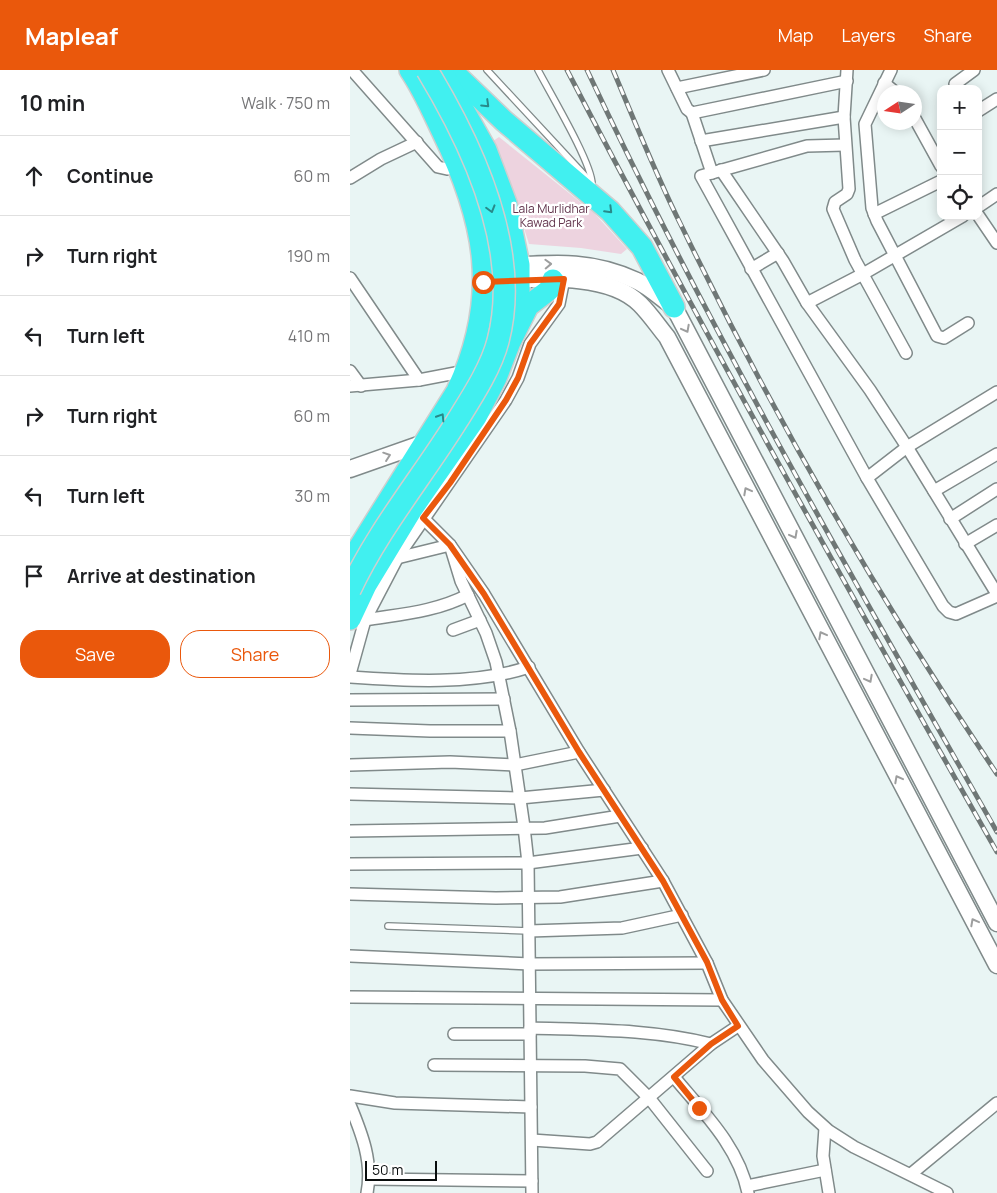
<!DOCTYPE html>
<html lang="en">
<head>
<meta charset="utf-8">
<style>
	body { margin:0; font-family:Manrope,sans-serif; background:#f2f2f2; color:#202124 }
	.controls { position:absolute; right:15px; top:15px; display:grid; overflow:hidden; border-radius:10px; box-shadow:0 2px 12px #0003 }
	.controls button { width:45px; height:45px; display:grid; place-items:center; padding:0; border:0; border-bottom:1px solid #e0e0e0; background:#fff; color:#202124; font:25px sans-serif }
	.compass { position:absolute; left:527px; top:15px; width:45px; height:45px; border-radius:50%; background:#fff; box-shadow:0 2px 12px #0003; rotate:258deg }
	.scale { position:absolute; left:15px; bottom:12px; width:72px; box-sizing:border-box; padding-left:5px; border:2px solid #090d0d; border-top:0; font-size:14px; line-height:18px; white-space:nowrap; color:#090d0d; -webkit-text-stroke:4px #fff; paint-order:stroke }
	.stop { position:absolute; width:15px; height:15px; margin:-11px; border:4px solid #ea580c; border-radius:50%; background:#fff }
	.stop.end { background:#ea580c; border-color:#fff; box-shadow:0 1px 5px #0008 }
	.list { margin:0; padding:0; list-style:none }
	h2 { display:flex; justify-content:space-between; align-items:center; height:65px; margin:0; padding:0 20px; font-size:21px }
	h2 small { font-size:16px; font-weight:400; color:#757577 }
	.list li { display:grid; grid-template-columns:32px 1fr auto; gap:15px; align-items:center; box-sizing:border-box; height:80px; padding:0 20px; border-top:1px solid #e0e0e0 }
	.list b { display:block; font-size:19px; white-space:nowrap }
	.list em { font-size:16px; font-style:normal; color:#757577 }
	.actions { display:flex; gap:10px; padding:15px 20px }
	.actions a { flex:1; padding:11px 0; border:1px solid #ea580c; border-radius:20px; text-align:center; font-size:18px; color:#ea580c }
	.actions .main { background:#ea580c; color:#fff }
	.icon { flex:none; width:28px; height:28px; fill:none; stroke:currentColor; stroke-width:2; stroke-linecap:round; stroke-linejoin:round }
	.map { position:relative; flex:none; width:647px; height:1123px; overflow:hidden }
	header { display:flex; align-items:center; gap:30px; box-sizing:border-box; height:70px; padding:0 25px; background:#ea580c; color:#fff }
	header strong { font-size:24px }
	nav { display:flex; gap:28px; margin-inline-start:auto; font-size:18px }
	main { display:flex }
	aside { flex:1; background:#fff }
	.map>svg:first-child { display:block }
	.green { fill:#edd3df }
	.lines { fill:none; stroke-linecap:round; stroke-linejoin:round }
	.lane-casing { stroke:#808a8a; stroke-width:8 }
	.street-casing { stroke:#808a8a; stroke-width:14 }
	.secondary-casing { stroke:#808a8a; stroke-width:19 }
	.highway-casing { stroke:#cecfcf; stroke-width:24 }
	.lane { stroke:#fff; stroke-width:5.5 }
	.street { stroke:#fff; stroke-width:11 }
	.secondary { stroke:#fff; stroke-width:16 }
	.highway { stroke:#41f0f0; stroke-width:21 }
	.rail-casing { stroke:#6f7776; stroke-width:5 }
	.rail { stroke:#fff; stroke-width:3; stroke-dasharray:9; stroke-linecap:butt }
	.highway-bridge-casing { stroke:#cecfcf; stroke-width:24; stroke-linecap:butt }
	.highway-bridge { stroke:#41f0f0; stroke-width:21 }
	.oneway { stroke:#288a8a }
	.oneway2 { stroke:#9d9e9e }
	.route { stroke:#ea580c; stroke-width:6 }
	.labels { text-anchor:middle; stroke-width:4.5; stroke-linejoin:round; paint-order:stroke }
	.park-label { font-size:12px; fill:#61344c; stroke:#fff }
</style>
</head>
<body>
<header>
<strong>Mapleaf</strong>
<nav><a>Map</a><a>Layers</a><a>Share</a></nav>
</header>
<main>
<aside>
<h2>10 min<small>Walk · 750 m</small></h2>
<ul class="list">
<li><svg class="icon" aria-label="ahead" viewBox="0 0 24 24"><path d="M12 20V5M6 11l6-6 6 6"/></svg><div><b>Continue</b></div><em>60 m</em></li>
<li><svg class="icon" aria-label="right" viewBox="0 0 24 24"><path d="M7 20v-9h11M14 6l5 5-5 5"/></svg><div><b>Turn right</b></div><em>190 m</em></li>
<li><svg class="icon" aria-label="left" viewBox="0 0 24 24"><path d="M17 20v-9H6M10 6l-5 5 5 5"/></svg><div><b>Turn left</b></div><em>410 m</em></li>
<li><svg class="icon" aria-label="right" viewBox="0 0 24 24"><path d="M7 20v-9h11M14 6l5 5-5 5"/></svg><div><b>Turn right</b></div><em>60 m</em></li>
<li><svg class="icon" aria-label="left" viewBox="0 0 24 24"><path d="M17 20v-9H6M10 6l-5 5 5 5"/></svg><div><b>Turn left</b></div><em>30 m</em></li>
<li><svg class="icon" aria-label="arrive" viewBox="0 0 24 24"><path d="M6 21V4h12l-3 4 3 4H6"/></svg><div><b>Arrive at destination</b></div></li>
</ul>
<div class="actions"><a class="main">Save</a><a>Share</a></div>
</aside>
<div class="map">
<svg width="647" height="1123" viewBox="0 0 647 1123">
	<rect width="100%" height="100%" fill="#e9f5f4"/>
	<path class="green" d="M149,67L244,143L277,179L271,184L231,178L179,174L163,123L143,71Z"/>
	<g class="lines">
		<g class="lane-casing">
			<g id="lane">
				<path d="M137,0L241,112"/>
				<path d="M188,0C200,23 242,93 242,114"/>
				<path d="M38,856L179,861"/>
			</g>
		</g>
		<g class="street-casing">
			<g id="street">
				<path d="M2,0L88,97L97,99L109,96"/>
				<path d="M318,0L337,39L342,43L497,11"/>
				<path d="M497,0L494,47L499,119L497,124L485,132L483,139L505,190L556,283"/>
				<path d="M541,0L515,54L522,138L527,151L587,266L594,268L618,253"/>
				<path d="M534,13L545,22"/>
				<path d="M605,14L624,0"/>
				<path d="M327,18L414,0"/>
				<path d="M628,41L647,29"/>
				<path d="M342,43L362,103"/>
				<path d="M564,47L591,96"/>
				<path d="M351,71L494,47"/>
				<path d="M495,75L457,76L351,106L517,408L593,536L599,542L606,544L647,526"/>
				<path d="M371,100L433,191L457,233L520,320L557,377L647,524"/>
				<path d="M0,108L31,89L67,72"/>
				<path d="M628,137L647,124"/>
				<path d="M524,144L591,111"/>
				<path d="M628,145L647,173"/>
				<path d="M401,199L428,183"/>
				<path d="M0,208L69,310"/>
				<path d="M457,233L513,204L613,146"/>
				<path d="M0,301L11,316"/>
				<path d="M0,316L69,310L116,301"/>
				<path d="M517,408L557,377L647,322"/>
				<path d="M584,421L647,384"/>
				<path d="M73,448L100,475L134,524L229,682L313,811L357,893L372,930L413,990L458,1042L479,1061L504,1077L597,1123"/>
				<path d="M600,449L647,419"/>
				<path d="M615,474L647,455"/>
				<path d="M47,488L100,475L111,511L136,563L146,592L160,661L174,757L178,793L182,1123"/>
				<path d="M15,550C51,544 85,542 118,525"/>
				<path d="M103,560L130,550"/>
				<path d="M0,604L15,550L49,485L156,330L168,308L180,274L209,234L214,209"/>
				<path d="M0,607C57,611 125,615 179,597"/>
				<path d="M0,630L154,629"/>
				<path d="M0,658L80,661H160"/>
				<path d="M0,695L100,692L165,695L229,682"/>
				<path d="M0,724L170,728L254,720"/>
				<path d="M0,761L195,758L270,746"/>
				<path d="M0,794L178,793L292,778"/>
				<path d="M0,824L146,828L210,827L313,811"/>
				<path d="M179,861L272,858L332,845"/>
				<path d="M0,886L180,894L357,893"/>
				<path d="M0,927L372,930"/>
				<path d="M180,958C241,960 302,959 361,974"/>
				<path d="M104,964H180"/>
				<path d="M84,995L235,996L270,999L300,1029L357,1101"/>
				<path d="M324,1007C353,1042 389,1077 398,1123"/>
				<path d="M0,1026L45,1033L181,1037"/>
				<path d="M0,1035C12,1064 23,1092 17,1123"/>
				<path d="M475,1058L473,1086L479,1123"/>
				<path d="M182,1070L240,1074L247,1072L361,974L388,956"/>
				<path d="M561,1104L647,1033"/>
				<path d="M20,1109L182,1111"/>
				<path d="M397,1116L475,1100"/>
			</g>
		</g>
		<g class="secondary-casing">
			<g id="secondary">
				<path d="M159,196C206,193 243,190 287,211C300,217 312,229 324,237L647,853"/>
				<path d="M158,210C198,208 260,204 290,234C300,244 308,256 317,267L647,895"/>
				<path d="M0,399L74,373"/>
			</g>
		</g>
		<g class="highway-casing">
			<g id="highway">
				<path d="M101,0L154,51L260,141L292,177L324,237"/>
				<path d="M92,2L136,80L156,133L169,195V227L164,252"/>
				<path d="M0,492L107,321C151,226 136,151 92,61C82,40 73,19 60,0"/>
				<path d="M0,549L16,515L62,439L126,347L146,308L160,272L178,236L199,220L203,210"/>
			</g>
		</g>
		<use href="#lane" class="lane"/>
		<use href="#street" class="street"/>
		<use href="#secondary" class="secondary"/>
		<use href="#highway" class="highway"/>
		<g class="rail-casing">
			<g id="rail">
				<path d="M217,0C354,264 500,523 647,782"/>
				<path d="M237,0C359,260 505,512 647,762"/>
				<path d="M263,0C285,52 306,105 331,155C423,345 529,529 647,704"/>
			</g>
		</g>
		<use href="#rail" class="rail"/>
		<g class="highway-bridge-casing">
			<path id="highway-bridge" d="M0,520C28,460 72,407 107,351C122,327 141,298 148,271C172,180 123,76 77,0"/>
		</g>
		<use href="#highway-bridge" class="highway-bridge"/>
	</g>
	<defs><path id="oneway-chevron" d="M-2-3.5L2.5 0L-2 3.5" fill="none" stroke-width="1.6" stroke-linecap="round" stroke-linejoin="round" transform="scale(1.25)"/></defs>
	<g class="oneway">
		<use href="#oneway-chevron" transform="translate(136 34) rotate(44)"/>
		<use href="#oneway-chevron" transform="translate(141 139) rotate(74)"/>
		<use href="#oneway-chevron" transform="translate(259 140) rotate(45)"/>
		<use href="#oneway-chevron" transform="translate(91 347) rotate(-58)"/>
	</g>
	<g class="oneway2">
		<use href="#oneway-chevron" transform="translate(198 194) rotate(-2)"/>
		<use href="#oneway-chevron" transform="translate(336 259) rotate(62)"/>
		<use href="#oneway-chevron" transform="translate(37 386) rotate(-19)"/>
		<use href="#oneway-chevron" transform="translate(397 421) rotate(-118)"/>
		<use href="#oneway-chevron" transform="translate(444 465) rotate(62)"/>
		<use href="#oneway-chevron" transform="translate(472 565) rotate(-118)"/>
		<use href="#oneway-chevron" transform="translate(519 609) rotate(62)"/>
		<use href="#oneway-chevron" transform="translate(548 709) rotate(-118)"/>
		<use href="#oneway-chevron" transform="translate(624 852) rotate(-118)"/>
	</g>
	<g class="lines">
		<path class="route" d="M133,212L214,209L209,234L180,274L168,308L156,330L100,413L73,448L100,475L134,524L229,682L313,811L357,892L372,930L388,956L361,974L324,1007L349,1038"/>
	</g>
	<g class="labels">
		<g class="park-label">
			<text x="201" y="143">Lala Murlidhar<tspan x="201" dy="14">Kawad Park</tspan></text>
		</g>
	</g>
</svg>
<div class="controls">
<button>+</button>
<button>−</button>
<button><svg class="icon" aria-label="locate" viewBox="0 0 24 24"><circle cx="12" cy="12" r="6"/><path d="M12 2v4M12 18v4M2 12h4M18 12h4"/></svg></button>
</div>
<svg class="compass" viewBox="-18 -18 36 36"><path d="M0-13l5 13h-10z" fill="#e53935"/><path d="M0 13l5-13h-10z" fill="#757577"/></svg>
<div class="scale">50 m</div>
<div class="stop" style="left:133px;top:212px"></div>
<div class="stop end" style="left:349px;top:1038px"></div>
</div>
</main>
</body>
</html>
